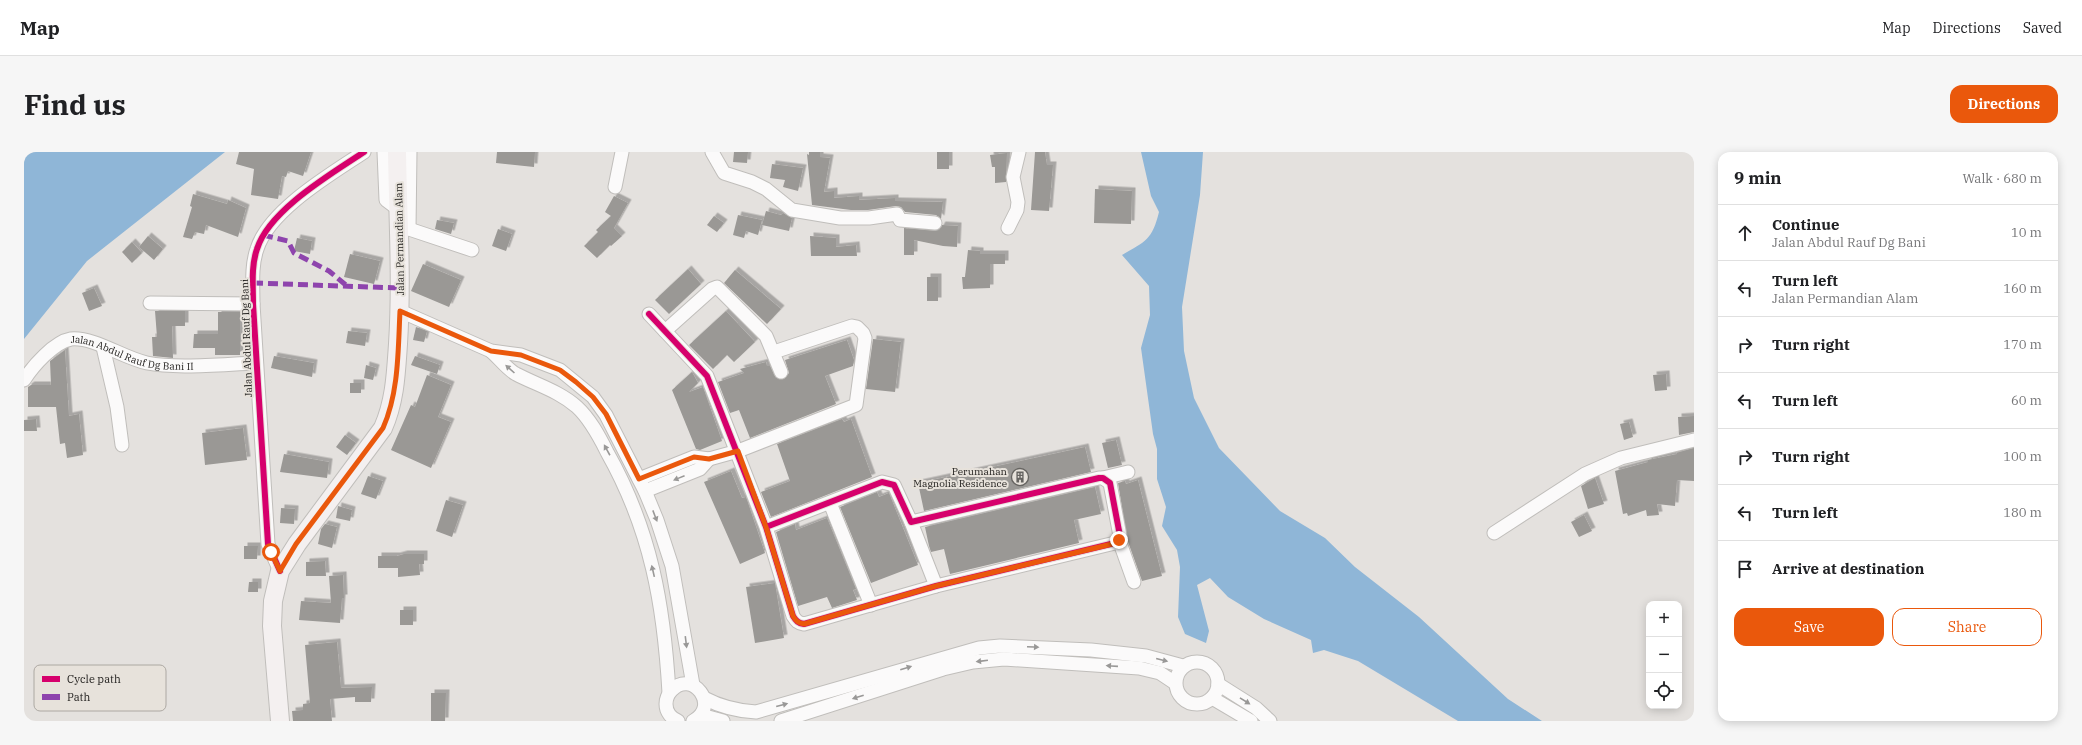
<!DOCTYPE html>
<html lang="en">
<head>
<meta charset="utf-8">
<style>
	body { margin:0; font-family:"IBM Plex Serif",serif; background:#f6f6f6; color:#202124 }
	.controls { position:absolute; right:12px; bottom:12px; display:grid; overflow:hidden; border-radius:8px; box-shadow:0 2px 10px #0003 }
	.controls button { width:36px; height:36px; display:grid; place-items:center; padding:0; border:0; border-bottom:1px solid #e0e0e0; background:#fff; color:#202124; font:20px sans-serif }
	.stop { position:absolute; width:12px; height:12px; margin:-9px; border:3px solid #ea580c; border-radius:50%; background:#fff }
	.stop.end { background:#ea580c; border-color:#fff; box-shadow:0 1px 4px #0008 }
	.list { margin:0; padding:0; list-style:none }
	h2 { display:flex; justify-content:space-between; align-items:center; height:52px; margin:0; padding:0 16px; font-size:17px }
	h2 small { font-size:13px; font-weight:400; color:#757577 }
	.list li { display:grid; grid-template-columns:26px 1fr auto; gap:12px; align-items:center; box-sizing:border-box; height:56px; padding:0 16px; border-top:1px solid #e0e0e0 }
	.list b { display:block; font-size:15px; white-space:nowrap }
	.list p { margin:0; font-size:13px; white-space:nowrap; color:#757577 }
	.list em { font-size:13px; font-style:normal; color:#757577 }
	.actions { display:flex; gap:8px; padding:12px 16px }
	.actions a { flex:1; padding:9px 0; border:1px solid #ea580c; border-radius:12px; text-align:center; font-size:14px; color:#ea580c }
	.actions .main { background:#ea580c; color:#fff }
	.icon { flex:none; width:22px; height:22px; fill:none; stroke:currentColor; stroke-width:2; stroke-linecap:round; stroke-linejoin:round }
	.map { position:relative; flex:none; width:1670px; height:569px; overflow:hidden; border-radius:12px }
	header { display:flex; align-items:center; gap:24px; box-sizing:border-box; height:56px; padding:0 20px; background:#fff; border-bottom:1px solid #e0e0e0 }
	header strong { font-size:19px }
	nav { display:flex; gap:22px; margin-inline-start:auto; font-size:14px }
	.intro { display:flex; align-items:center; justify-content:space-between; box-sizing:border-box; height:96px; padding:0 24px }
	h1 { margin:0; font-size:28px }
	.button { padding:10px 18px; border-radius:12px; background:#ea580c; color:#fff; font-size:14px; font-weight:700 }
	main { display:flex; gap:24px; padding:0 24px }
	aside { flex:1; background:#fff; border-radius:12px; box-shadow:0 2px 10px #0003 }
	.map>svg:first-child { display:block }
	.water { fill:#8fb6d7 }
	.building { fill:#9a9895; filter:url(#shadow) }
	.lines { fill:none; stroke-linecap:round; stroke-linejoin:round }
	.street-casing { stroke:#c0bebb; stroke-width:15 }
	.secondary-casing { stroke:#c0bebb; stroke-width:20 }
	.street { stroke:#fbfafa; stroke-width:13 }
	.secondary { stroke:#f4f0f0; stroke-width:18 }
	.quiet { stroke:#8e44ad; stroke-width:5; stroke-dasharray:10 5; stroke-linecap:butt }
	.cycleway-casing { stroke:#e7e2db; stroke-width:8 }
	.cycleway { stroke:#d6006c; stroke-width:6 }
	.oneway { fill:#999897 }
	.route { stroke:#ea580c; stroke-width:5 }
	.labels { text-anchor:middle; stroke-width:4; stroke-linejoin:round; paint-order:stroke }
	.street-label { font-size:10px; fill:#22201e; stroke:#e7e2db }
	.poi-label { font-size:10px; fill:#22201e; stroke:#e7e2db; text-anchor:end }
	.key { fill:#e7e2db; stroke:#aca8a2; stroke-width:1 }
	.key-label { font-size:11px; fill:#22201e }
</style>
</head>
<body>
<header>
<strong>Map</strong>
<nav><a>Map</a><a>Directions</a><a>Saved</a></nav>
</header>
<div class="intro"><h1>Find us</h1><a class="button">Directions</a></div>
<main>
<div class="map">
<svg width="1670" height="569" viewBox="0 0 1670 569">
	<defs>
		<filter id="shadow"><feDropShadow dx="3.5" dy="-3.5" stdDeviation="0" flood-color="#0004"/></filter>
	</defs>
	<rect width="100%" height="100%" fill="#e4e1de"/>
	<g class="water">
		<path d="M0,0H201L63,109L0,187Z"/>
		<path d="M1117,0H1179L1176,43L1158,155L1160,199L1170,246L1195,296L1256,359L1301,386L1331,415L1395,465L1484,547L1518,569H1434L1334,509L1300,498L1289,501L1287,488L1240,467L1204,445L1186,426L1173,433L1185,479L1182,491L1161,482L1154,465L1156,415L1153,398L1138,374L1142,355L1133,327V297L1129,282L1117,196L1126,163L1125,134L1098,103C1122,89 1128,88 1135,60L1127,44Z"/>
	</g>
	<g class="building">
		<path d="M215,0H287L279,24L264,19L262,25L258,24L254,47L227,43L230,17L212,12Z"/>
		<path d="M473,0H511L510,15L472,11Z"/>
		<path d="M710,0H724L723,11L709,10Z"/>
		<path d="M785,0H796V5L806,6L800,40L810,39V46L835,44V48L871,46V49L919,50L917,67L912,63L881,60L877,55L872,54L844,58H827L788,53L783,2L785,3Z"/>
		<rect x="913" y="0" width="12" height="17"/>
		<path d="M1011,0H1021L1023,13H1029L1025,59L1007,58Z"/>
		<path d="M983,1L982,30L971,31V15H968L966,3Z"/>
		<path d="M748,12L779,16L774,39L759,35L761,28L746,26Z"/>
		<path d="M1071,37L1108,39L1107,72L1070,71Z"/>
		<path d="M169,42L203,52L204,48L222,56L214,85L182,73L180,82L171,80L168,87L159,85L168,55L166,54Z"/>
		<path d="M590,44L604,51L590,76L598,84L587,94L586,93L573,106L560,94L574,80L572,78L587,64L581,60Z"/>
		<path d="M742,59L757,63L759,61L768,66L765,79L738,73Z"/>
		<path d="M714,63L738,68L734,83L722,79L720,86L709,83Z"/>
		<path d="M690,64L700,71L693,80L683,73Z"/>
		<path d="M413,68L430,71L427,82L411,77Z"/>
		<path d="M918,73L934,74L933,95L919,94L890,88V103H880V76L911,79L915,78Z"/>
		<path d="M474,77L488,82L482,99L468,94Z"/>
		<path d="M124,84L139,97L130,108L115,95Z"/>
		<path d="M786,84L812,86V95L832,93L833,104H787Z"/>
		<path d="M273,86L288,89L286,102L270,99Z"/>
		<path d="M108,90L118,101L108,111L98,100Z"/>
		<path d="M944,98L956,99V102H981V112H966V136L939,137L938,125H941Z"/>
		<path d="M326,102L356,109L350,132L320,125Z"/>
		<path d="M399,112L437,128L425,155L387,139Z"/>
		<path d="M664,117L677,132L645,162L631,148Z"/>
		<path d="M711,118L757,157L743,172L700,131Z"/>
		<rect x="903" y="125" width="11" height="24"/>
		<path d="M70,136L78,154L65,159L58,141Z"/>
		<path d="M131,159H161V174H148L149,206L129,204L128,185H133Z"/>
		<path d="M702,159L731,190L710,210L703,203L689,217L665,193Z"/>
		<path d="M194,160H216V203H191V196H169L170,182H194Z"/>
		<path d="M392,175L403,179L400,190L389,188Z"/>
		<path d="M324,179L343,181L341,194L322,191Z"/>
		<path d="M849,187L877,190L871,240L842,237Z"/>
		<path d="M823,188L830,208L829,214L801,224L812,252L726,286L715,258L706,261L694,230L720,221L716,217L742,210L743,214H746L752,226L760,227L765,221L761,208Z"/>
		<path d="M41,198L45,264L55,262L59,303L43,306L41,291L36,292L32,255H4V235L7,233H27L26,209Z"/>
		<path d="M250,204L290,211L288,225L247,216Z"/>
		<path d="M391,204L416,213L413,222L387,213Z"/>
		<path d="M342,213L352,216L349,228L340,226Z"/>
		<path d="M668,220L674,231L665,240L679,235L698,289L676,298L672,297L648,238Z"/>
		<path d="M1642,222L1643,238L1631,239L1629,223Z"/>
		<path d="M403,223L427,233L414,265L427,270L407,316L367,298L387,253L391,255Z"/>
		<rect x="326" y="231" width="11" height="10"/>
		<path d="M1670,264V280L1655,283L1654,265Z"/>
		<path d="M12,267L13,279H0V268Z"/>
		<path d="M818,267L820,270L827,267L848,325L747,365L737,340L766,329L753,292Z"/>
		<path d="M1605,270L1609,285L1600,288L1596,272Z"/>
		<path d="M219,276L223,308L181,313L178,281Z"/>
		<path d="M321,283L332,291L323,303L312,295Z"/>
		<path d="M1092,288L1098,313L1084,316L1078,291Z"/>
		<path d="M1061,295L1067,320L900,359L894,331Z"/>
		<path d="M1670,296V329L1653,328L1651,354L1633,352L1635,363L1623,364L1622,358L1604,364L1603,361L1599,362L1591,319L1624,310V308L1653,302L1652,301Z"/>
		<path d="M260,302L305,310L303,326L256,320Z"/>
		<path d="M707,319L718,346L722,345L741,401L716,412L680,330Z"/>
		<path d="M344,324L359,329L352,347L337,342Z"/>
		<path d="M1571,326L1580,352L1564,357L1557,334Z"/>
		<path d="M1114,328L1138,424L1118,429L1103,387L1094,331L1101,329L1102,332Z"/>
		<path d="M1071,335L1077,362L1050,368L1055,391L926,422L920,397L907,400L905,394L901,375Z"/>
		<path d="M853,340L855,345L865,341L894,413L847,431L816,355Z"/>
		<path d="M422,348L439,353L428,385L412,379Z"/>
		<path d="M314,354L328,358L326,369L312,366Z"/>
		<path d="M257,356L271,357L270,372L256,371Z"/>
		<path d="M1560,363L1568,379L1555,385L1547,370Z"/>
		<path d="M803,366L832,437L829,438L833,448L808,456L803,445L774,454L752,380L771,372L772,378Z"/>
		<path d="M301,372L313,375L308,396L294,392L297,377Z"/>
		<path d="M220,394H234L233,407H220Z"/>
		<path d="M380,402H400V412H395L396,423L374,425V416H354V404H373Z"/>
		<path d="M301,409L302,424H282V410Z"/>
		<path d="M319,423L320,446H318L316,471L275,468L277,449L307,451L305,424Z"/>
		<path d="M225,430H234V440H224Z"/>
		<path d="M751,431L760,486L731,491L722,435Z"/>
		<rect x="376" y="458" width="13" height="15"/>
		<path d="M313,490L317,536L348,535L347,550H331V545L306,547L308,569H269L268,559L279,558V552L286,551L281,493Z"/>
		<path d="M407,541H422L421,569H407Z"/>
	</g>
	<g class="lines">
		<g class="street-casing">
			<g id="street">
				<path d="M360,0L362,48L374,57"/>
				<path d="M688,0L700,21L728,30L742,37L768,58L816,66H845L873,62L876,68L911,71"/>
				<path d="M591,35L598,0"/>
				<path d="M984,76L993,58L994,50L989,25L995,0"/>
				<path d="M385,77L386,0"/>
				<path d="M377,78L385,77L448,98"/>
				<path d="M126,151L229,152"/>
				<path d="M376,159L467,199L497,203L536,218L569,245L582,263L621,339L633,368L648,414L669,533"/>
				<path d="M625,162L683,224L742,375L769,464C772,469 774,471 780,472L912,434L1091,391L1096,384L1086,331L1079,326H1075L887,370L870,333L858,330L742,375"/>
				<path d="M641,179L688,137L693,135L742,184L757,220"/>
				<path d="M79,195L93,255L98,293"/>
				<path d="M467,199C475,206 483,217 492,222C513,233 535,239 553,255C566,267 575,284 583,300C627,378 640,453 645,541"/>
				<path id="s1" d="M0,228C9,214 30,190 47,187C71,185 99,206 123,211C152,217 201,212 232,211"/>
				<path d="M1079,326L1104,320"/>
				<path d="M615,327L670,305L685,307L714,299L832,253L841,186L839,181L833,175L828,174L750,200"/>
				<path d="M621,339L676,317L685,307"/>
				<path d="M806,351L847,453"/>
				<path d="M887,370L912,434"/>
				<path d="M1470,381L1561,322L1597,306L1670,288"/>
				<path d="M1095,388L1110,430"/>
				<path d="M256,419L244,392L229,152C229,134 227,114 233,97C245,58 307,22 340,0"/>
				<circle cx="1173" cy="531" r="21"/>
				<path d="M1194,532L1232,556L1246,569"/>
				<path d="M680,546C697,555 713,559 732,560L955,496L976,494L1067,498L1122,504L1159,514"/>
				<path d="M1188,546L1227,569"/>
				<path d="M677,563L699,569"/>
				<path d="M654,569C647,566 642,560 642,552C642,547 644,542 648,538C668,517 697,554 669,569"/>
				<path d="M757,569L919,517L949,510L980,507L1115,516L1136,521L1151,531"/>
			</g>
		</g>
		<g class="secondary-casing">
			<path id="secondary" d="M256,569L248,474L249,449L256,419L273,392L359,276C371,249 372,221 374,192C378,128 374,64 373,0"/>
		</g>
		<use href="#street" class="street"/>
		<use href="#secondary" class="secondary"/>
		<g class="quiet">
			<path d="M239,83L264,89L270,101L305,119L323,134"/>
			<path d="M229,131L376,136"/>
		</g>
		<g class="cycleway-casing">
			<g id="cycleway">
				<path d="M625,162L683,224L742,375L769,464C772,469 774,471 780,472L912,434L1091,391L1096,384L1086,331L1079,326H1075L887,370L870,333L858,330L742,375"/>
				<path d="M256,419L244,392L229,152C229,134 227,114 233,97C245,58 307,22 340,0"/>
			</g>
		</g>
		<use href="#cycleway" class="cycleway"/>
	</g>
	<defs><path id="oneway-solid" d="M-6-.8H1V-3.2L6.5 0L1 3.2V.8H-6Z"/></defs>
	<g class="oneway">
		<use href="#oneway-solid" transform="translate(486 217) rotate(-138)"/>
		<use href="#oneway-solid" transform="translate(583 298) rotate(-119)"/>
		<use href="#oneway-solid" transform="translate(655 326) rotate(158)"/>
		<use href="#oneway-solid" transform="translate(631 364) rotate(69)"/>
		<use href="#oneway-solid" transform="translate(629 419) rotate(-103)"/>
		<use href="#oneway-solid" transform="translate(662 490) rotate(83)"/>
		<use href="#oneway-solid" transform="translate(1009 495) rotate(3)"/>
		<use href="#oneway-solid" transform="translate(1138 508) rotate(14)"/>
		<use href="#oneway-solid" transform="translate(958 509) rotate(173)"/>
		<use href="#oneway-solid" transform="translate(1088 514) rotate(-176)"/>
		<use href="#oneway-solid" transform="translate(882 516) rotate(-17)"/>
		<use href="#oneway-solid" transform="translate(834 545) rotate(162)"/>
		<use href="#oneway-solid" transform="translate(1221 549) rotate(32)"/>
		<use href="#oneway-solid" transform="translate(758 553) rotate(-15)"/>
	</g>
	<g class="lines">
		<path class="route" d="M247,400L256,419L272,392L359,276C375,240 374,198 376,159L467,199L497,203L536,218L552,230L569,245L582,262L615,327L670,305L685,307L714,299L742,375L769,464C772,469 774,471 780,472L912,434L1092,391L1095,388"/>
	</g>
	<defs>
		<g id="building-ring" transform="scale(0.9)"><circle r="9.5" fill="#e7e2db" stroke="#666461" stroke-width="1.5"/><path d="M-4-6H4V6H1V3H-1V6H-4ZM-2.5-4.3h1.7v1.8h-1.7ZM.8-4.3h1.7v1.8H.8ZM-2.5-1h1.7V.8h-1.7ZM.8-1h1.7V.8H.8Z" fill="#666461"/></g>
	</defs>
	<g fill-rule="evenodd">
		<use href="#building-ring" x="996" y="325"/>
	</g>
	<g class="labels">
		<g class="street-label">
			<text transform="translate(375 87) rotate(-91)" y="4">Jalan Permandian Alam</text>
			<text transform="translate(222 186) rotate(-92)" y="4">Jalan Abdul Rauf Dg Bani</text>
			<text dy="4" stroke="none"><textPath href="#s1" startOffset="127">Jalan Abdul Rauf Dg Bani II</textPath></text>
		</g>
		<g class="poi-label">
			<text x="983" y="323">Perumahan<tspan x="983" dy="12">Magnolia Residence</tspan></text>
		</g>
	</g>
	<rect x="10" y="513" width="132" height="46" rx="6" class="key"/>
	<rect x="18" y="524" width="18" height="6" fill="#d6006c"/>
	<rect x="18" y="542" width="18" height="6" fill="#8e44ad"/>
	<g class="key-label">
		<text x="43" y="531">Cycle path</text>
		<text x="43" y="549">Path</text>
	</g>
</svg>
<div class="controls">
<button>+</button>
<button>−</button>
<button><svg class="icon" aria-label="locate" viewBox="0 0 24 24"><circle cx="12" cy="12" r="6"/><path d="M12 2v4M12 18v4M2 12h4M18 12h4"/></svg></button>
</div>
<div class="stop" style="left:247px;top:400px"></div>
<div class="stop end" style="left:1095px;top:388px"></div>
</div>
<aside>
<h2>9 min<small>Walk · 680 m</small></h2>
<ul class="list">
<li><svg class="icon" aria-label="ahead" viewBox="0 0 24 24"><path d="M12 20V5M6 11l6-6 6 6"/></svg><div><b>Continue</b><p>Jalan Abdul Rauf Dg Bani</p></div><em>10 m</em></li>
<li><svg class="icon" aria-label="left" viewBox="0 0 24 24"><path d="M17 20v-9H6M10 6l-5 5 5 5"/></svg><div><b>Turn left</b><p>Jalan Permandian Alam</p></div><em>160 m</em></li>
<li><svg class="icon" aria-label="right" viewBox="0 0 24 24"><path d="M7 20v-9h11M14 6l5 5-5 5"/></svg><div><b>Turn right</b></div><em>170 m</em></li>
<li><svg class="icon" aria-label="left" viewBox="0 0 24 24"><path d="M17 20v-9H6M10 6l-5 5 5 5"/></svg><div><b>Turn left</b></div><em>60 m</em></li>
<li><svg class="icon" aria-label="right" viewBox="0 0 24 24"><path d="M7 20v-9h11M14 6l5 5-5 5"/></svg><div><b>Turn right</b></div><em>100 m</em></li>
<li><svg class="icon" aria-label="left" viewBox="0 0 24 24"><path d="M17 20v-9H6M10 6l-5 5 5 5"/></svg><div><b>Turn left</b></div><em>180 m</em></li>
<li><svg class="icon" aria-label="arrive" viewBox="0 0 24 24"><path d="M6 21V4h12l-3 4 3 4H6"/></svg><div><b>Arrive at destination</b></div></li>
</ul>
<div class="actions"><a class="main">Save</a><a>Share</a></div>
</aside>
</main>
</body>
</html>
